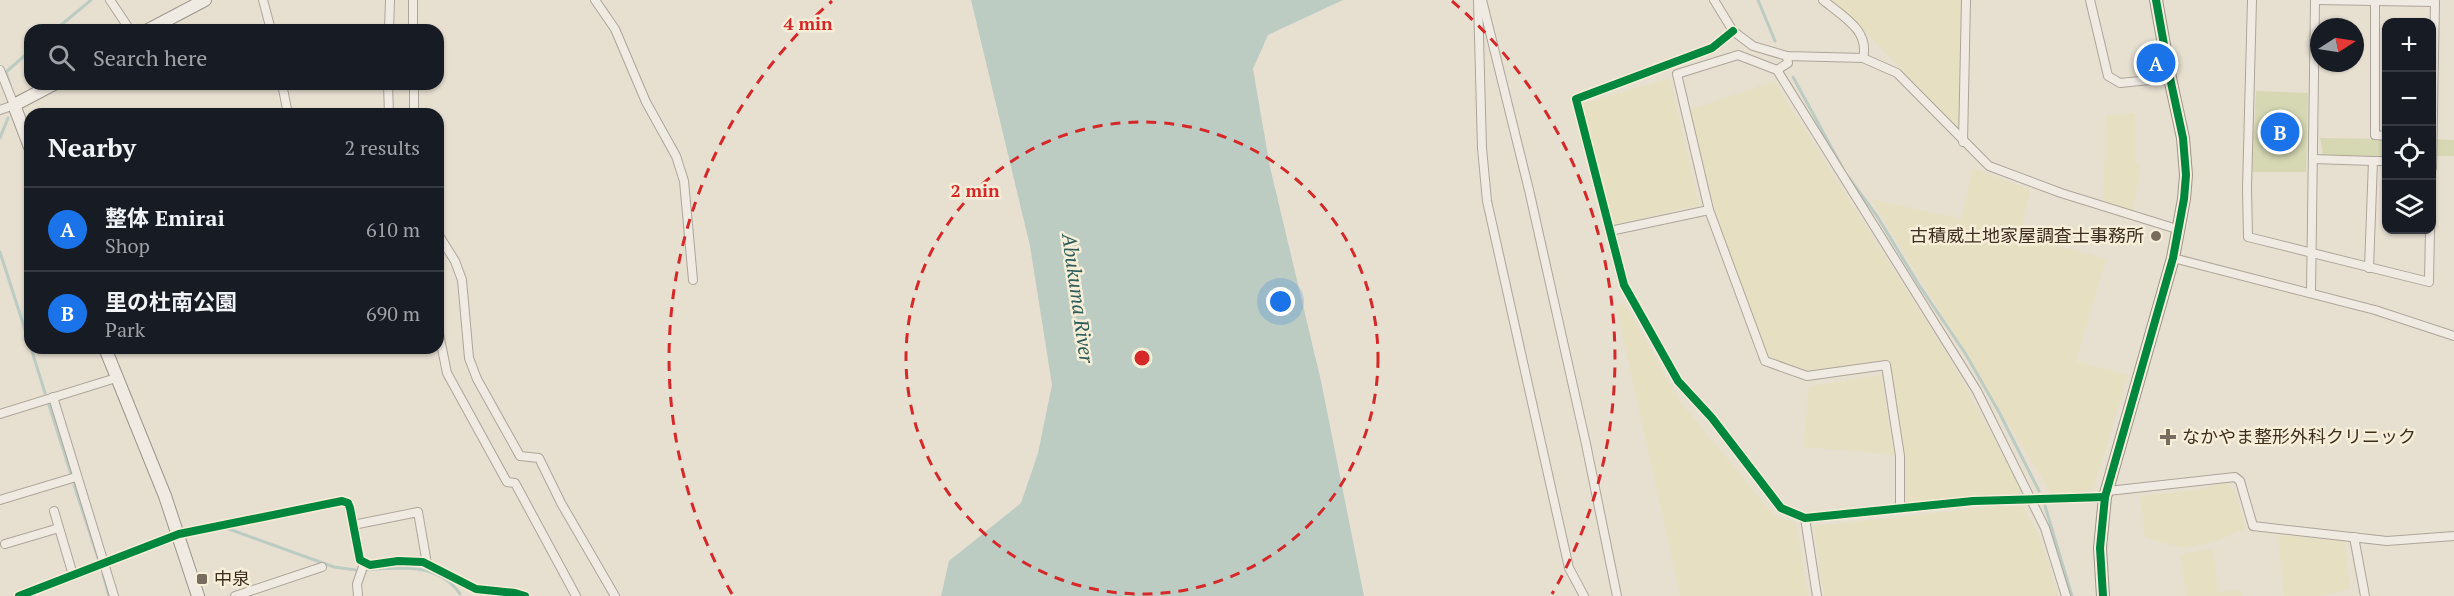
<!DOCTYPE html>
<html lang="en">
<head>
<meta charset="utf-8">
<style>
	body { margin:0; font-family:"PT Serif","Noto Sans JP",serif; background:#242831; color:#f1f3f6 }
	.controls { position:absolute; right:18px; top:18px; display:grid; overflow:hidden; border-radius:12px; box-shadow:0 2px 4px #0004 }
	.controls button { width:54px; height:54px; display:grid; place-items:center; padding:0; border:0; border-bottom:2px solid #363941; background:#171b24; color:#f1f3f6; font:30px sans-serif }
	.compass { position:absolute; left:2310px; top:18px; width:54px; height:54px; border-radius:50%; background:#171b24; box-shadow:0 2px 4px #0004; rotate:78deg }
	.you { position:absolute; left:1281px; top:302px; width:21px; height:21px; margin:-15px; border:4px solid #fff; border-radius:50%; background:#1a73e8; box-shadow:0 0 0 9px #1a73e833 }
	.badge { display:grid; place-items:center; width:39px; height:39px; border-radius:50%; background:#1a73e8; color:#fff; font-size:20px; font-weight:700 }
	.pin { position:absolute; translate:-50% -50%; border:3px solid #fff; box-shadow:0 2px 6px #0006 }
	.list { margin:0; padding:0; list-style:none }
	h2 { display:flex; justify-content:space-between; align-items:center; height:78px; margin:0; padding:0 24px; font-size:26px }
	h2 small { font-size:20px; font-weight:400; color:#9ea1a6 }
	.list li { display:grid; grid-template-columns:39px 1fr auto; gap:18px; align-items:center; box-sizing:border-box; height:84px; padding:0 24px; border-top:2px solid #363941 }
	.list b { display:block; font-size:22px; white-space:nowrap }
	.list p { margin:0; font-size:20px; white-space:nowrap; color:#9ea1a6 }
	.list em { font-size:20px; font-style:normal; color:#9ea1a6 }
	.icon { flex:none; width:33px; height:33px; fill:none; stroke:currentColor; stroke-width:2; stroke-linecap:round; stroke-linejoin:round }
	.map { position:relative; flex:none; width:2454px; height:596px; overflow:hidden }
	.search { position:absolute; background:#171b24; box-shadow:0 2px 4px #0004; left:24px; top:24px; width:420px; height:66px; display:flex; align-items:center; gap:15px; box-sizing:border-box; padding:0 21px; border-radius:18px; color:#9ea1a6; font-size:22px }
	.panel { position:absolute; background:#171b24; box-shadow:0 2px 4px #0004; left:24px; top:108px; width:420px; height:246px; border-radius:18px }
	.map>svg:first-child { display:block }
	.farmland { fill:#e6dfc2 }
	.green { fill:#d6d7b3 }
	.water { fill:#bcccc2 }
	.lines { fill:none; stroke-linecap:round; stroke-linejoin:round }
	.stream { stroke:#bcccc2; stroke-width:3 }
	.street-casing { stroke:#ada599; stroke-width:10 }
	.secondary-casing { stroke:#9c958a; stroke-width:14 }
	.street { stroke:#efebe3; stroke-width:8 }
	.secondary { stroke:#efebe3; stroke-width:12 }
	.cycleway-casing { stroke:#f7eed8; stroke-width:11 }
	.cycleway { stroke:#00873e; stroke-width:8 }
	.ring { fill:none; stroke:#d62828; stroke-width:3; stroke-dasharray:10 8 }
	.poi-dot { fill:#786c5e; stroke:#f7eed8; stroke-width:2 }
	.labels { text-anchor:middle; stroke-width:5; stroke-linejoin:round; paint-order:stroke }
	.poi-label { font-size:18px; fill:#3d2e20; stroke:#f7eed8; text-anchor:start }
	.water-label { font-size:20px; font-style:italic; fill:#2f5d5a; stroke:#f7eed8 }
	.centre { fill:#d62828; stroke:#f7eed8; stroke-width:3 }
	.ring-label { font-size:18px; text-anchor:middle; font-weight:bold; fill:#d62828; stroke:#f7eed8; stroke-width:5; stroke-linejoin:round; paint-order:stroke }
</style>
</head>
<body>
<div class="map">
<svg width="2454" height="596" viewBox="0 0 2454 596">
	<rect width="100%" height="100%" fill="#e7e0d1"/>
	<g class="farmland">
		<path d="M1829,0H1962L1960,133L1865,31Z"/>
		<path d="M1670,78L1699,205L1613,225L1581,104Z"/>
		<path d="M1774,81L1953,364L2024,494L1970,496L1904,505V455L1890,361L1809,372L1768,359L1715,211L1689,110Z"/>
		<path d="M2135,113V162L2141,164L2133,212L2103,203L2106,115Z"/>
		<path d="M1973,168L2030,190L2020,235L2106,259L2076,361L2128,375L2093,490L2052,495L1871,199L1961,219Z"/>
		<path d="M1624,302L1681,403L1775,516L1796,523L1808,596H1680L1616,306Z"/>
		<path d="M1881,375L1894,455L1803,447L1809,386Z"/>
		<path d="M2225,482L2235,490L2246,528L2214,542L2184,548L2145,538L2140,496L2203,489Z"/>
		<path d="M2000,506L2023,507L2038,533L2058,596H1824L1814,526Z"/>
		<path d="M2278,535L2345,541L2350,589L2322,596H2284Z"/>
		<path d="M2213,549L2218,592L2240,590L2242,596H2186L2180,554Z"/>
	</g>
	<g class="green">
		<path d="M2256,91L2308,93L2306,172H2252Z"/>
		<path d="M2320,138L2386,139V157L2323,155Z"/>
		<path d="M2432,139L2454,140V156H2432Z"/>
	</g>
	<path class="water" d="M971,0H1343L1268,35L1253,69L1270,167L1321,381L1364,596H941L949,561L1021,503L1038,453L1052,385L1030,246Z"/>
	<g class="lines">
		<g class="stream">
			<path d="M1758,0L1775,41"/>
			<path d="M55,30L91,0"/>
			<path d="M1793,77L1842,167"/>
			<path d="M10,85L6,72L30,51"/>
			<path d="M0,138L8,118"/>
			<path d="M1849,178L1877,216L1919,285L1965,353L1999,412L2039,491"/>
			<path d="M0,252L30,345"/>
			<path d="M31,348L45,393"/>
			<path d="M49,405L71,474"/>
			<path d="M74,485L98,558"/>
			<path d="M2045,506L2072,596"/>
			<path d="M226,528L334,567L356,570"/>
			<path d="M364,570C397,568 438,561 460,594"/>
			<path d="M103,574L109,596"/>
		</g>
		<g class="street-casing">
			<g id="street">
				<path d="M110,0L130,30"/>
				<path d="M263,0L271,30"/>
				<path d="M413,0V30"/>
				<path d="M595,0L615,29L646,102L676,156L684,181L693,280"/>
				<path d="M1478,0L1482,148L1487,201L1569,568L1584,596"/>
				<path d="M1482,0L1529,190L1586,444L1617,596"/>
				<path d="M1714,0L1733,31L1753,46L1787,56L1863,58L1897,73L1989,166L2061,193L2180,230"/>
				<path d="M1823,0C1842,16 1870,30 1863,58"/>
				<path d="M2090,0L2108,76L2120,83L2170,78"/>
				<path d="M2252,0L2247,188L2248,237L2429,282L2430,230"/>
				<path d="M2317,0L2435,2L2432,168"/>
				<path d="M2375,1V135L2386,136"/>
				<path d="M389,30L390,0"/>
				<path d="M1733,31L1712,48L1576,99L1624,285L1678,381L1712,418L1781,508L1805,518L1973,501L2105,497"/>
				<path d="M1787,56L1788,63L1777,70L1977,391L2045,528L2066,596"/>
				<path d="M0,70L14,105"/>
				<path d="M1777,70L1738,55L1677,74L1709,210L1765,361L1807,376L1886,365L1900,456V508"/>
				<path d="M282,84L288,114"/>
				<path d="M388,84L389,114"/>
				<path d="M414,84V114"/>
				<path d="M0,110L14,105"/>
				<path d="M1963,142L1966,0"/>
				<path d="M2313,159L2373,161"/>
				<path d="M1610,231L1709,210"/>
				<path d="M438,234L455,261L462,280L469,358L477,379L520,456L539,458L561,503L615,596"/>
				<path d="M2173,258L2375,310L2454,336"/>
				<path d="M2369,268L2373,161H2386"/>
				<path d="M2311,293L2315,0"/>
				<path d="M438,329L447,373L507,482L515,483L576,596"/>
				<path d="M53,397L114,596"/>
				<path d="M0,414L116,378"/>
				<path d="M2108,491L2235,477L2240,481L2253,526L2387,541L2454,536"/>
				<path d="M0,500L76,477"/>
				<path d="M54,511L73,575"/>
				<path d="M1805,518L1817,596"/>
				<path d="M353,525L418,512L427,564"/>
				<path d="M2354,537L2365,596"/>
				<path d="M5,544L59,528"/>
				<path d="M19,596L179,534L342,501L348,503L350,508L360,560L370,565L398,561L423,562L476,589L515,593L525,596"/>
				<path d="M235,596L322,567"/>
				<path d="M358,596L357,584L364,564"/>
			</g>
		</g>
		<g class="secondary-casing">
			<g id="secondary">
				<path d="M148,30L205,0"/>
				<path d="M30,147L14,105L54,84"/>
				<path d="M105,348L165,496L198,596"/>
				<path d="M2103,596L2100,548L2105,497L2173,258L2184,199L2186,175L2183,138L2170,78L2156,0"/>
			</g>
		</g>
		<use href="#street" class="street"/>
		<use href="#secondary" class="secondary"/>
		<g class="cycleway-casing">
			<g id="cycleway">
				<path d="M1733,31L1712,48L1576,99L1624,285L1678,381L1712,418L1781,508L1805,518L1973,501L2105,497"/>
				<path d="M19,596L179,534L342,501L348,503L350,508L360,560L370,565L398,561L423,562L476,589L515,593L525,596"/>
				<path d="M2103,596L2100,548L2105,497L2173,258L2184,199L2186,175L2183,138L2170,78L2156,0"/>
			</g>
		</g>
		<use href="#cycleway" class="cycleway"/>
	</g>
	<g class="ring">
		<circle cx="1142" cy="358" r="236"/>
		<path d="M732 594A473 473 0 0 1 832 1M1452 1A473 473 0 0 1 1552 594"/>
	</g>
	<g class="poi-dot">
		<circle cx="2156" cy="236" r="6"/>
		<path d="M2165 428h6v6h6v6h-6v6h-6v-6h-6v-6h6z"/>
		<rect x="196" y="573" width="12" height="12" rx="3"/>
	</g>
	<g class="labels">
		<g class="poi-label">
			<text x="2144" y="242" text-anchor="end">古積威土地家屋調査士事務所</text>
			<text x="2182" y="443">なかやま整形外科クリニック</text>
			<text x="214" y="585">中泉</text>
		</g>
		<g class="water-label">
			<text transform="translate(1078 298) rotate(82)" y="7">Abukuma River</text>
		</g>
	</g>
	<circle cx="1142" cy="358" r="9" class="centre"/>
	<g class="ring-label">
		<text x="808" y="30">4 min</text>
		<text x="975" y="197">2 min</text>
	</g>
</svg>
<div class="controls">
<button>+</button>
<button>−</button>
<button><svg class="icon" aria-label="locate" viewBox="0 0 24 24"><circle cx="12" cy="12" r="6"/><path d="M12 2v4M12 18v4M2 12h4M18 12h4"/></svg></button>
<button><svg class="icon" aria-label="layers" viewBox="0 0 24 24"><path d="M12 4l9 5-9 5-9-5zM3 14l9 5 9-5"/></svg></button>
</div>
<svg class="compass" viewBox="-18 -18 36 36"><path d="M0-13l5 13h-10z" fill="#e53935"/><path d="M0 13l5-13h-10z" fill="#9ea1a6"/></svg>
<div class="you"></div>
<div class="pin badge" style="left:2156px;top:63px">A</div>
<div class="pin badge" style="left:2280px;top:132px">B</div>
<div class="search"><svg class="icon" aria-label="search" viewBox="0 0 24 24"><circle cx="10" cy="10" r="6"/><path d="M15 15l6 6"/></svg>Search here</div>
<section class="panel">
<h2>Nearby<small>2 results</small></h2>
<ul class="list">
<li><span class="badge">A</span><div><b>整体 Emirai</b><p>Shop</p></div><em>610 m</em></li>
<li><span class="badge">B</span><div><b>里の杜南公園</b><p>Park</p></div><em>690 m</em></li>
</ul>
</section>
</div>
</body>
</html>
